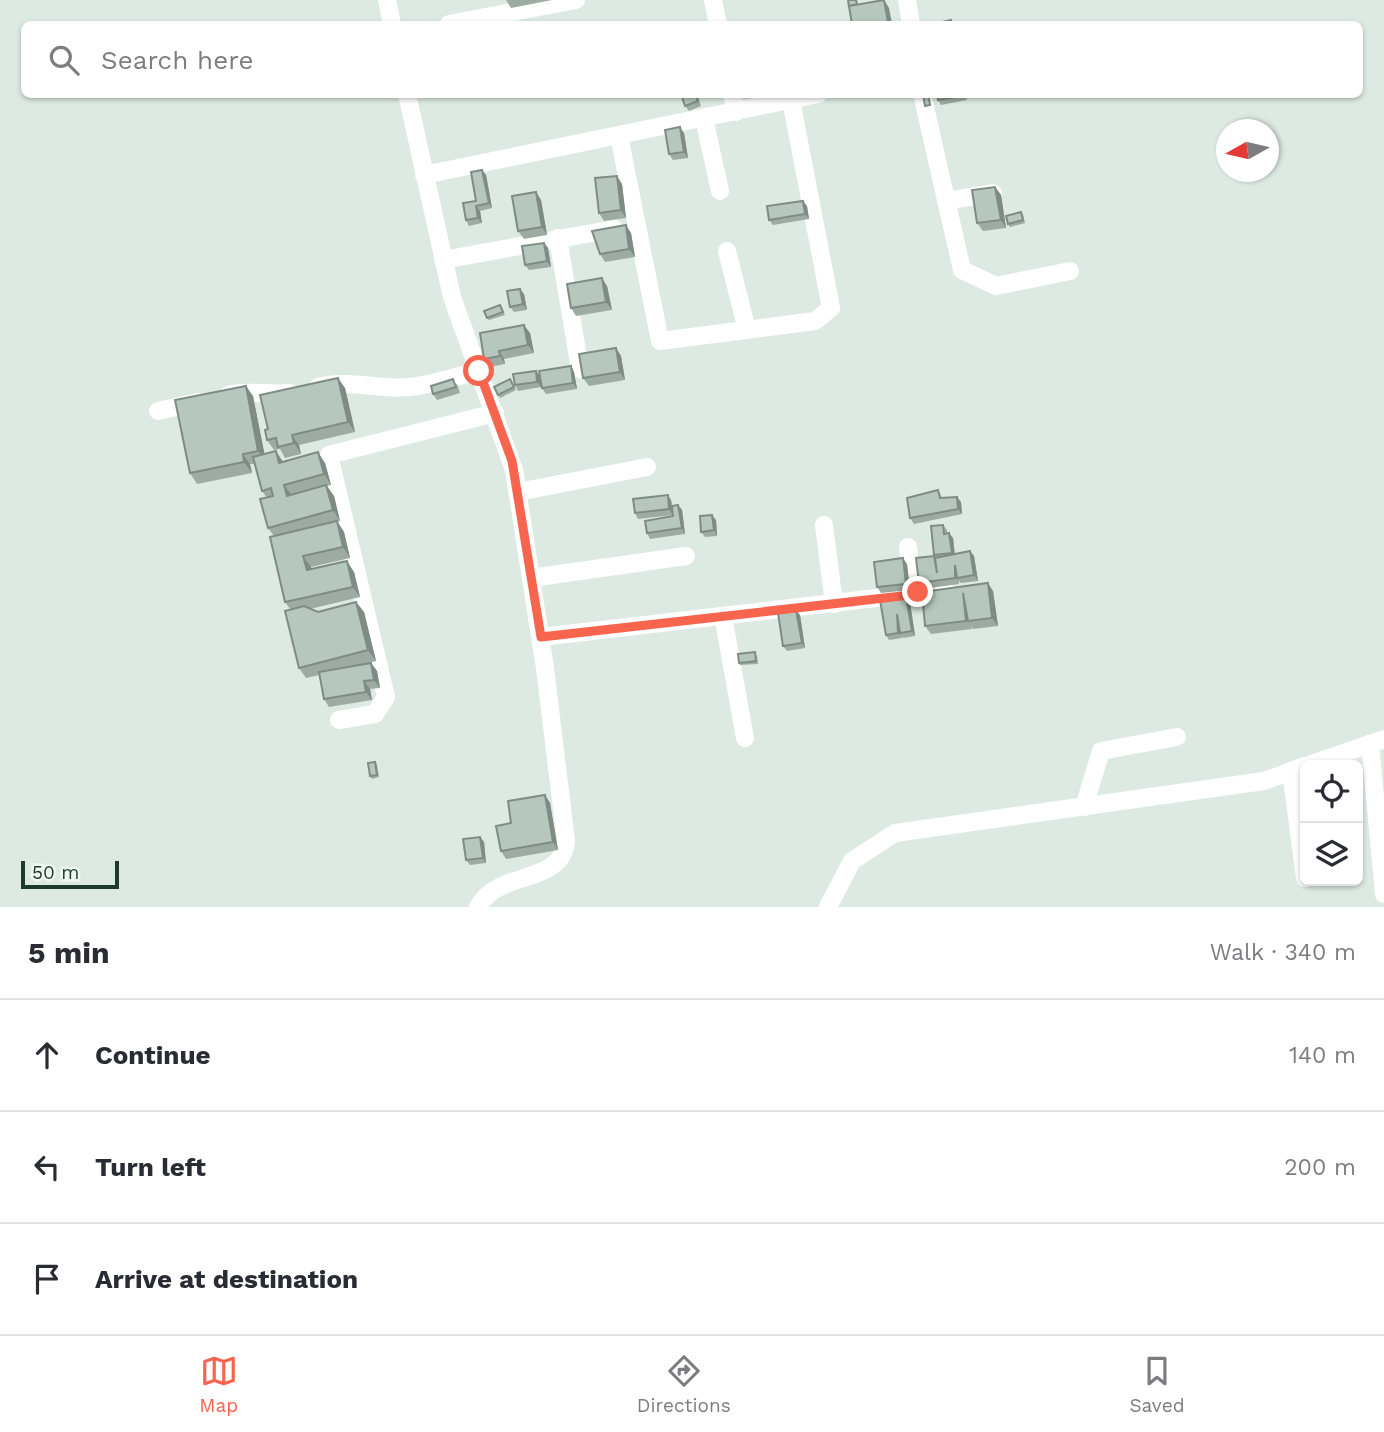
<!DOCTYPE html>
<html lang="en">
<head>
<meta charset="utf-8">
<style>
	body { margin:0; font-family:"Work Sans",sans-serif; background:#f7f7f7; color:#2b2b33 }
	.controls { position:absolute; right:21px; bottom:21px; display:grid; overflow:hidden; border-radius:10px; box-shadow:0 2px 5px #0004 }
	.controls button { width:63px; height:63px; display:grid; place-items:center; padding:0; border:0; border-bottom:2px solid #e1e1e2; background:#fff; color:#2b2b33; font:35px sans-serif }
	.compass { position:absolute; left:1216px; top:119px; width:63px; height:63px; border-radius:50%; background:#fff; box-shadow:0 2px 5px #0004; rotate:262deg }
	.scale { position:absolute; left:21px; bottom:18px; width:98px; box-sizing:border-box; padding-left:7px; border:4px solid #1e3a2f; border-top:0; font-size:19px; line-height:24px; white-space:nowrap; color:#1e3a2f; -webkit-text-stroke:5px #eef7f1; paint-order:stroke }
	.stop { position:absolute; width:21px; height:21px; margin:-16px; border:5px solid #f7654e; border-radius:50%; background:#fff }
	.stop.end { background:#f7654e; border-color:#fff; box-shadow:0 2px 7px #0008 }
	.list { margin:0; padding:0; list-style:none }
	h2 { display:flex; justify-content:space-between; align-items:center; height:91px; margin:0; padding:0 28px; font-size:30px }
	h2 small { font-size:23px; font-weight:400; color:#7c7c81 }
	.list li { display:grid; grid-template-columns:46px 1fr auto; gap:21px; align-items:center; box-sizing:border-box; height:112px; padding:0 28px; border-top:2px solid #e1e1e2 }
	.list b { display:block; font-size:26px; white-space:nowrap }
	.list em { font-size:23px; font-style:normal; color:#7c7c81 }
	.icon { flex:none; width:38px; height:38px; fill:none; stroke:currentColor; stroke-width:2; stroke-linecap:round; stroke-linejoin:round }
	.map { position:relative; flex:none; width:1384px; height:907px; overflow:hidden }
	.search { position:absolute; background:#fff; box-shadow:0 2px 5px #0004; left:21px; right:21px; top:21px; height:77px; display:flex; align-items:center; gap:18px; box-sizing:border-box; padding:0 24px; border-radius:10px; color:#7c7c81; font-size:26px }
	.sheet { height:427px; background:#fff }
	nav { display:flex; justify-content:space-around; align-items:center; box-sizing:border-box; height:98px; border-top:2px solid #e1e1e2; background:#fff; font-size:19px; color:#7c7c81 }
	nav a { display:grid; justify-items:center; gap:4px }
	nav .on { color:#f7654e }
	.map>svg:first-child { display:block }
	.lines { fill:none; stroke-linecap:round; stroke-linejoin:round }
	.minor { stroke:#fff; stroke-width:18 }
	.wall { fill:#9daca3 }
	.shaded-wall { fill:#7f8c85 }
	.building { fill:#b6c8be; stroke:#7f8c85; stroke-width:2 }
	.route { stroke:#f7654e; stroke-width:9 }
</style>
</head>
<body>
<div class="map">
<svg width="1384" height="907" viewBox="0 0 1384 907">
	<rect width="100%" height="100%" fill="#ddeae3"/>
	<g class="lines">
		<g class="minor">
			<path d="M387,0L392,24"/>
			<path d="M713,0L718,24"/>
			<path d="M907,0L911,24"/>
			<path d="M449,24L576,0"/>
			<path d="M407,94L452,297L514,470L545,668L566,841C563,885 499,869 478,907"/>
			<path d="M732,94L736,112"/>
			<path d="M922,94L962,270L996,286L1070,271"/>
			<path d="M704,118L720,191"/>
			<path d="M619,136L660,341L815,321L831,308L791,100"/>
			<path d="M424,175L818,94"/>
			<path d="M946,201L993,193"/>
			<path d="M558,238L580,369"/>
			<path d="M727,251L747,330"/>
			<path d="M443,260L614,229"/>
			<path d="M318,387C351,379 376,390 410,387C432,385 457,376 479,371"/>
			<path d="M228,395C250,390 269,395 290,393"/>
			<path d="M158,411L198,402"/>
			<path d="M518,492L647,467"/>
			<path d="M824,525L834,604"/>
			<path d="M908,547L913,593"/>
			<path d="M531,578L686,556"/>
			<path d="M723,616L745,738"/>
			<path d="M541,637L945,590"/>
			<path d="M339,720L375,714L386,697L329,455L495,413"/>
			<path d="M1370,744L1384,894"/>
			<path d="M1309,765L1384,739"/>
			<path d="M1291,771L1305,878"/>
			<path d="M1084,807L1101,751L1177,737"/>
			<path d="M828,907L852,861L895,833L1264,781L1305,766"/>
		</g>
	</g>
	<g class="wall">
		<path d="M506,0H552L511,8Z"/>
		<path d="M697,94L701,106L689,111L685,106Z"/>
		<path d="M937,94H966L967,100L941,105L938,100Z"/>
		<path d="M684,133L688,158L673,160L669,154Z"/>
		<path d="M482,170L486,175L492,208L480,211L482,223L469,226L466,220L476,201Z"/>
		<path d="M622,184L626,218L604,221L599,213Z"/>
		<path d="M995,187L1001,195L1006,228L983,231L977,223Z"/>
		<path d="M536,192L541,200L547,235L524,239L518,231Z"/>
		<path d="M807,206L809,219L773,225L769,220Z"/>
		<path d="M1023,214L1025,223L1010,227L1008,224Z"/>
		<path d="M631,233L635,257L605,262L600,254Z"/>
		<path d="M544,243L548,248L551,267L529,270L525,265Z"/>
		<path d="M607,286L612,310L576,316L571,308Z"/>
		<path d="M524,294L527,310L514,312L510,307Z"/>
		<path d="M500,305L505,315L489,320L487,318Z"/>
		<path d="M530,333L534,353L504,359L505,364L490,367L484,359Z"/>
		<path d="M616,348L621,356L625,380L589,386L583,378Z"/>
		<path d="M571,366L574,372L577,389L546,394L542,388Z"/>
		<path d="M536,371L540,376L541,387L518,391L515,385Z"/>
		<path d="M510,379L516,390L500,398L494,387Z"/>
		<path d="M457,384L460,393L437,400L433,394Z"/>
		<path d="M345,388L355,432L299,445L301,454L285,458L280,449L274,450L267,440L268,429Z"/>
		<path d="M253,396L264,454L283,461L325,463L331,485L327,486L334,496L340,521L337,522L344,532L350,558L311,567V569L354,572L360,597L310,609L318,612L356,602L364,612L376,661L360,665L371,663L377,671L380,688L370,689L372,700L329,707L324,699L319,675L306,678L299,668L290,609L285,602L274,536L268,528L267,498L262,491L255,464H250L252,473L197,484L190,473Z"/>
		<path d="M938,490L942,498L961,502L962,514L914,524L910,518Z"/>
		<path d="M671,500L672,506L678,505L682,510L685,534L650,539L647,533L673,516V515L638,519L635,513Z"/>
		<path d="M716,520L717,536L705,537L701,532Z"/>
		<path d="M943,525L947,530V533L953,538L955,554L970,551L974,556L978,581L961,583L959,581V584L923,589L919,583L934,556L936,559L934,555Z"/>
		<path d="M907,564L910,590L881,593L877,587Z"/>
		<path d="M993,591L998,626L973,629L971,626L972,629L931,634L925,626Z"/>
		<path d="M906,597L910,602L915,636L903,638L902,636V638L889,640L886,635Z"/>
		<path d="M800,615L805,648L787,651L783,646Z"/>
		<path d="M757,655L758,664L740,665L739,663Z"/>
		<path d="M375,762L377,764L379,777L372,779L370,776Z"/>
		<path d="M545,795L550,803L558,850L506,859L501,851L511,823Z"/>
		<path d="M480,837L484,842L486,863L470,865L466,860Z"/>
	</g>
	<g class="shaded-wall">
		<path d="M884,0L889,8L892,24H889L888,22Z"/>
		<path d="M680,127L684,133L688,158L684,152Z"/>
		<path d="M482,170L486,175L492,208L489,203Z"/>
		<path d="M617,176L622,184L626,218L621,210Z"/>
		<path d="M995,187L1001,195L1006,228L1001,220Z"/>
		<path d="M536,192L541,200L547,235L542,227Z"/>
		<path d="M803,201L807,206L809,219L805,214Z"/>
		<path d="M476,206L480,211L482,223L478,218Z"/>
		<path d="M626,225L631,233L635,257L629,249Z"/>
		<path d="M544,243L548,248L551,267L547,261Z"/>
		<path d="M602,278L607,286L612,310L606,302Z"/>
		<path d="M520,289L524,294L527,310L523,304Z"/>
		<path d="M524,325L530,333L534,353L528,345Z"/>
		<path d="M616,348L621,356L625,380L620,372Z"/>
		<path d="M499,351L504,359L505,364L500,356Z"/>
		<path d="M571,366L574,372L577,389L573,383Z"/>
		<path d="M536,371L540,376L541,387L537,382Z"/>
		<path d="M338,378L345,388L355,432L348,422Z"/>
		<path d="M246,386L253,396L266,461L258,451Z"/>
		<path d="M292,435L299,445L301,454L294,443Z"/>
		<path d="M276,451L283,462L279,463Z"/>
		<path d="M318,452L325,463L331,485L324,474Z"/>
		<path d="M243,454L250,464L252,473L244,462Z"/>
		<path d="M284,485L292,495L287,496Z"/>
		<path d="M326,485L334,496L340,521L333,510Z"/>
		<path d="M668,495L671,500L673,515L669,509Z"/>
		<path d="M957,497L961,502L962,514L958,509Z"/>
		<path d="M678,505L682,510L685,534L682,528Z"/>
		<path d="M712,515L716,520L717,536L714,530Z"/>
		<path d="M337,521L344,532L350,558L343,547Z"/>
		<path d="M949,533L953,538L955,558L952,553Z"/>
		<path d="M970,551L974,556L978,581L974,575Z"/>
		<path d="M303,556L311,567L314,581L307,570Z"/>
		<path d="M903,558L907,564L910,590L906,584Z"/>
		<path d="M347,561L354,572L360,597L353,587Z"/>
		<path d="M988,583L993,591L998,626L992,618Z"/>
		<path d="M906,597L910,602L915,636L912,631Z"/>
		<path d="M356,602L364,612L376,661L368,650Z"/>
		<path d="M796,610L800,615L805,648L802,643Z"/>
		<path d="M371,663L377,671L380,688L374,680Z"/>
		<path d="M364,681L370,689L372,700L366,692Z"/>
		<path d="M545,795L550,803L558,850L553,842Z"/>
		<path d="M480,837L484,842L486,863L483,858Z"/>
	</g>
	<g class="building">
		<path d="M848,0H856L857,4L849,6V7Z"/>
		<path d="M884,0L888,22L875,24H852L849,6Z"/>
		<path d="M951,20L952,24H942V22Z"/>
		<path d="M681,94H695L698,101L685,106Z"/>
		<path d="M923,94H928L930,105L925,106Z"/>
		<path d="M937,94H963L964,95L938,100Z"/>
		<path d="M680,127L684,152L669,154L665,130Z"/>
		<path d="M482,170L489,203L476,206L478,218L466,220L463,203L476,201L471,172Z"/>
		<path d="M617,176L621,210L599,213L595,178Z"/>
		<path d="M995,187L1001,220L977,223L972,190Z"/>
		<path d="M536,192L542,227L518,231L512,196Z"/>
		<path d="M803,201L805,214L769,220L767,206Z"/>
		<path d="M1021,212L1023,220L1008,224L1006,216Z"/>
		<path d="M626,225L629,249L600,254L592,231Z"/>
		<path d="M544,243L547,261L525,265L522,246Z"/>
		<path d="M602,278L606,302L571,308L567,284Z"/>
		<path d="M520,289L523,304L510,307L507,291Z"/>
		<path d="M500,305L503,312L487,318L484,311Z"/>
		<path d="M524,325L528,345L499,351L500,356L484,359L480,333Z"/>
		<path d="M616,348L620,372L583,378L579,354Z"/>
		<path d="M571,366L573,383L542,388L539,371Z"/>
		<path d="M536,371L537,382L515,385L513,374Z"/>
		<path d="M338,378L348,422L292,435L294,443L278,447L276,438L267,440L265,430L268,429L260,395Z"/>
		<path d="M453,379L456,387L433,394L431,386Z"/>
		<path d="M510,379L514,387L498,395L494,387Z"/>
		<path d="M246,386L258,451L243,454L244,462L190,473L175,400Z"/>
		<path d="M276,451L279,463L318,452L324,474L284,485L287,496L326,485L333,510L268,528L260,499L273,496L271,488L262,491L253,457Z"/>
		<path d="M938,490L940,498L957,497L958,509L910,518L907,498Z"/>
		<path d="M668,495L669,509L635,513L633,499Z"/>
		<path d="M678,505L682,528L647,533L645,521L673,516L672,506Z"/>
		<path d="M712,515L714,530L701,532L700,516Z"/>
		<path d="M337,521L343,547L303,556L307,570L347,561L353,587L285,602L270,537Z"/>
		<path d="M943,525L944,534L949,533L952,553L934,555L931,526Z"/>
		<path d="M970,551L974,575L957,578L955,565V578L919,583L916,558L934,556L937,573L935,558Z"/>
		<path d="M903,558L906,584L877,587L874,562Z"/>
		<path d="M988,583L992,618L968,621L963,593L966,621L925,626L922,592Z"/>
		<path d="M906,597L912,631L900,633L897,614L898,633L886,635L880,600Z"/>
		<path d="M356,602L368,650L299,668L285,611L304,606L318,612Z"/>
		<path d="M796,610L802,643L783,646L778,613Z"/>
		<path d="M755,652L756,661L739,663L738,654Z"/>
		<path d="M371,663L374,680L364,681L366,692L324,699L319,672Z"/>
		<path d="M375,762L377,775L370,776L368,763Z"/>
		<path d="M545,795L553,842L501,851L496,826L511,823L508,801Z"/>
		<path d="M480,837L483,858L466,860L463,839Z"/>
	</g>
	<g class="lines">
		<path class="route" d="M479,371L512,461L541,637L902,596L918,592"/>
	</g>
</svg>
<div class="controls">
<button><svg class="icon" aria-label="locate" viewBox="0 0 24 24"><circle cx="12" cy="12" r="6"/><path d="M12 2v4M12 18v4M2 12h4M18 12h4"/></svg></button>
<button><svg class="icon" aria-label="layers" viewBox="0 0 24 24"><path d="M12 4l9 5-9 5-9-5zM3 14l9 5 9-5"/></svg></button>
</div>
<svg class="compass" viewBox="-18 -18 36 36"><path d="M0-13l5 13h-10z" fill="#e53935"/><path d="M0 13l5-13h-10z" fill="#7c7c81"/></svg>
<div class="scale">50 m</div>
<div class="stop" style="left:479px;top:371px"></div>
<div class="stop end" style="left:918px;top:592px"></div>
<div class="search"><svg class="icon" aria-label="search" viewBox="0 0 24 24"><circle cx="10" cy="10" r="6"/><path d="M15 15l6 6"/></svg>Search here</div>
</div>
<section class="sheet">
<h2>5 min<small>Walk · 340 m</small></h2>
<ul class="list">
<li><svg class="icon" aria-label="ahead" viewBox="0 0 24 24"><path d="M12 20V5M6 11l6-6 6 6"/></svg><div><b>Continue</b></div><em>140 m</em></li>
<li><svg class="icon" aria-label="left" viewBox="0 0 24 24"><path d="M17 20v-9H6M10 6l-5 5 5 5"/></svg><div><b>Turn left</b></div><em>200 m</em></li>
<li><svg class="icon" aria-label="arrive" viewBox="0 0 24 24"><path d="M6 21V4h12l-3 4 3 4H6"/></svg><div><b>Arrive at destination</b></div></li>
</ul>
</section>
<nav>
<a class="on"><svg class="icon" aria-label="map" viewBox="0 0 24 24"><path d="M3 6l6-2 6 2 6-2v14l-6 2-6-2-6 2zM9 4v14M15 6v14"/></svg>Map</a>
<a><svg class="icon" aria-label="directions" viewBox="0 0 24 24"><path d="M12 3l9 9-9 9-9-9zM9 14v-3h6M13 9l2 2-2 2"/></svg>Directions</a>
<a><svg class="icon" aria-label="saved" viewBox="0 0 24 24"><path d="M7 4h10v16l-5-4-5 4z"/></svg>Saved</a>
</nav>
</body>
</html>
